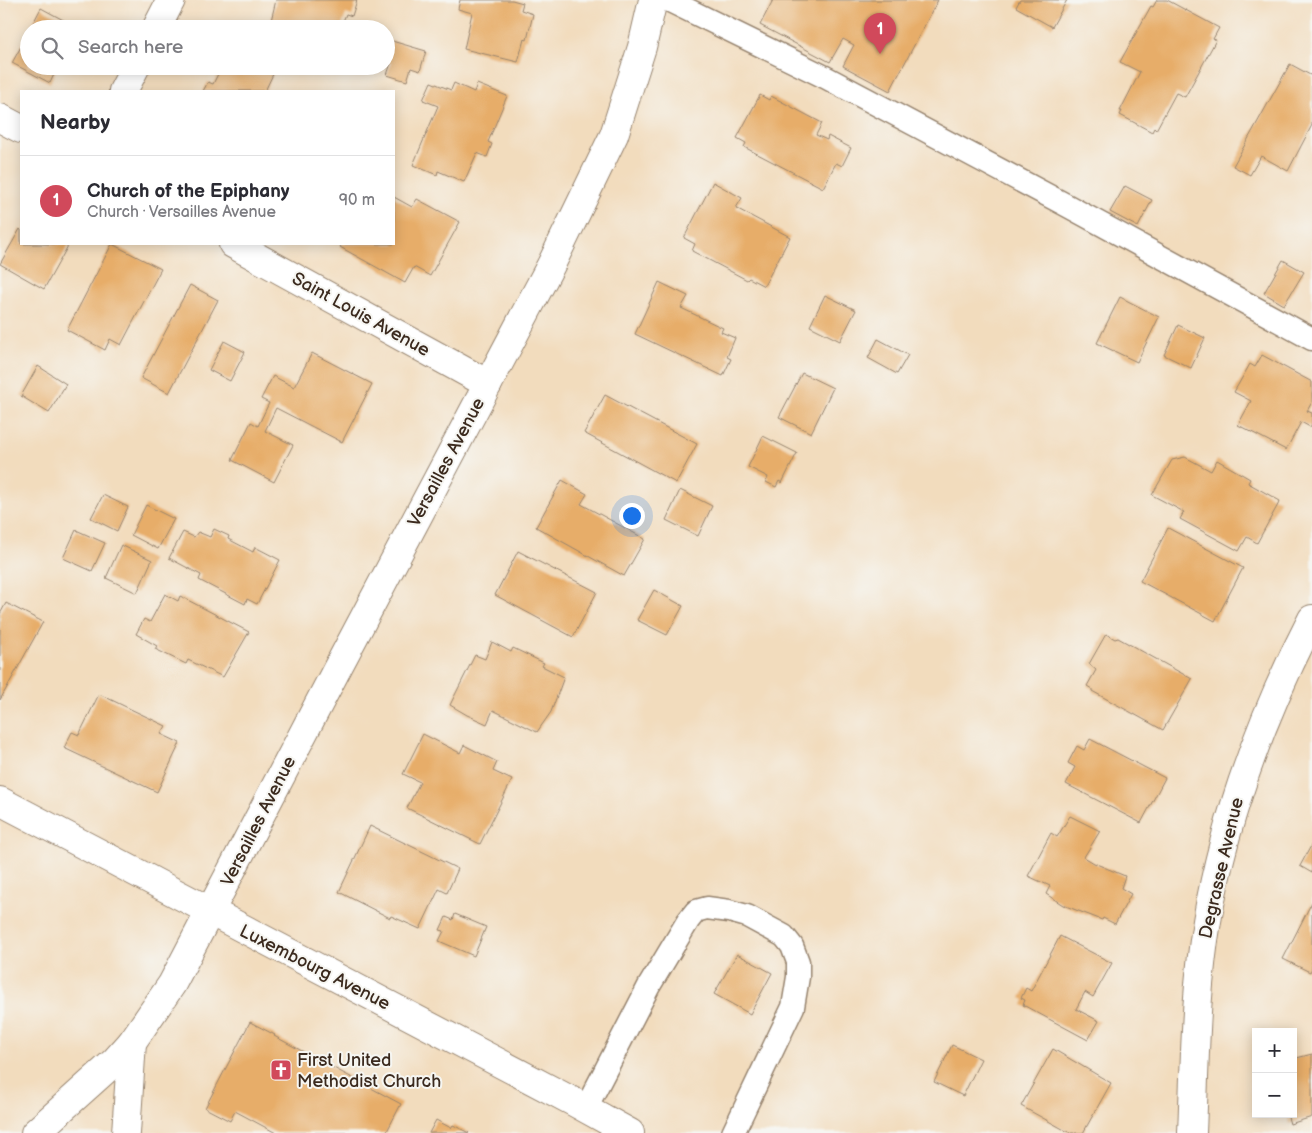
<!DOCTYPE html>
<html lang="en">
<head>
<meta charset="utf-8">
<style>
	body { margin:0; font-family:"Balsamiq Sans",sans-serif; background:#f2f2f3; color:#2b2b33 }
	.controls { position:absolute; right:15px; bottom:15px; display:grid; overflow:hidden; border-radius:0px; box-shadow:0 2px 12px #0003 }
	.controls button { width:45px; height:45px; display:grid; place-items:center; padding:0; border:0; border-bottom:1px solid #e1e1e2; background:#fff; color:#2b2b33; font:25px sans-serif }
	.you { position:absolute; left:631px; top:515px; width:18px; height:18px; margin:-12px; border:4px solid #fff; border-radius:50%; background:#1a73e8; box-shadow:0 0 0 8px #1a73e833 }
	.badge { display:grid; place-items:center; width:32px; height:32px; border-radius:50%; background:#d1495b; color:#fff; font-size:16px; font-weight:700 }
	.pin { position:absolute; translate:-50% -41px; filter:drop-shadow(0 1px 2px #0008) }
	.pin::after { content:''; position:absolute; top:26px; width:18px; height:15px; background:inherit; clip-path:polygon(0 0,100% 0,50% 100%) }
	.list { margin:0; padding:0; list-style:none }
	h2 { display:flex; justify-content:space-between; align-items:center; height:65px; margin:0; padding:0 20px; font-size:21px }
	h2 small { font-size:16px; font-weight:400; color:#7c7c81 }
	.list li { display:grid; grid-template-columns:32px 1fr auto; gap:15px; align-items:center; box-sizing:border-box; height:90px; padding:0 20px; border-top:1px solid #e1e1e2 }
	.list b { display:block; font-size:19px; white-space:nowrap }
	.list p { margin:0; font-size:16px; white-space:nowrap; color:#7c7c81 }
	.list em { font-size:16px; font-style:normal; color:#7c7c81 }
	.icon { flex:none; width:28px; height:28px; fill:none; stroke:currentColor; stroke-width:2; stroke-linecap:round; stroke-linejoin:round }
	.map { position:relative; flex:none; width:1312px; height:1133px; overflow:hidden }
	.search { position:absolute; background:#fff; box-shadow:0 2px 12px #0003; left:20px; top:20px; width:375px; height:55px; display:flex; align-items:center; gap:12px; box-sizing:border-box; padding:0 18px; border-radius:28px; color:#7c7c81; font-size:19px }
	.panel { position:absolute; background:#fff; box-shadow:0 2px 12px #0003; left:20px; top:90px; width:375px; height:155px; border-radius:0px }
	.map>svg:first-child { display:block }
	.building { fill:#e7ad69 }
	.lines { fill:none; stroke-linecap:round; stroke-linejoin:round }
	.service-casing { stroke:#96836e; stroke-width:25 }
	.minor-casing { stroke:#96836e; stroke-width:30 }
	.service { stroke:#fff; stroke-width:22 }
	.minor { stroke:#fff; stroke-width:28 }
	.labels { text-anchor:middle; stroke-width:4; stroke-linejoin:round; paint-order:stroke }
	.street-label { font-size:18px; fill:#3b2a1e; stroke:#f6f6f2 }
	.poi-label { font-size:18px; fill:#3b2a1e; stroke:#f6f6f2; text-anchor:start }
</style>
</head>
<body>
<div class="map">
<svg width="1312" height="1133" viewBox="0 0 1312 1133">
	<rect width="100%" height="100%" fill="#f6f6f2"/>
	<filter id="ink" filterUnits="userSpaceOnUse"><feTurbulence type="fractalNoise" baseFrequency=".02" numOctaves="2"/><feDisplacementMap in="SourceGraphic" scale="10" xChannelSelector="R" yChannelSelector="G"/><feConvolveMatrix kernelMatrix="1 2 1 2 8 2 1 2 1" color-interpolation-filters="sRGB"/></filter>
	<filter id="wash" filterUnits="userSpaceOnUse"><feTurbulence type="fractalNoise" baseFrequency=".0096" numOctaves="4" result="noise"/><feDisplacementMap in="SourceGraphic" scale="20" xChannelSelector="R" yChannelSelector="G"/><feGaussianBlur stdDeviation="1.12" result="paint"/><feColorMatrix in="noise" values="0 0 0 0 0 0 0 0 0 0 0 0 0 0 0 0 0 1.4 0 .05"/><feComposite in="paint" operator="in"/></filter>
	<g filter="url(#wash)">
		<rect width="100%" height="100%" fill="#f2dcbd"/>
		<g id="blocks">
			<g class="building">
				<path d="M276,0H357L352,16L346,14L340,29H269Z"/>
				<path d="M460,0H512L523,3L521,10L533,14L527,40L524,39L518,62L464,49L472,13L458,9Z"/>
				<path d="M773,0H938L890,91L843,66L854,45L843,39L830,62L760,25Z"/>
				<path d="M1020,0H1067L1052,27L1016,7Z"/>
				<path d="M1157,0H1167L1219,28L1213,39L1216,40L1185,97L1176,93L1156,130L1154,128L1152,132L1120,115L1122,111H1120L1140,72L1120,62L1151,6L1153,7Z"/>
				<path d="M41,8L80,29H30Z"/>
				<path d="M29,32V66H58L50,83L12,63Z"/>
				<path d="M392,41L426,51L420,71L411,68L407,81L387,75L391,63L386,62V59Z"/>
				<path d="M1290,64L1312,76V125L1288,171L1261,156L1250,175L1233,166Z"/>
				<path d="M222,66H268L275,70L265,91H203L208,82L213,84Z"/>
				<path d="M431,82L451,90L454,83L474,92L477,84L507,96L488,142L492,144L487,157L477,153L464,182L438,171L437,175L413,165L438,106L423,100Z"/>
				<path d="M760,95L769,100L771,96L822,123L816,135L827,140L828,136L851,148L842,166L836,163L823,188L744,147L746,143L737,138Z"/>
				<path d="M713,182L742,198L736,208L790,237L764,286L749,278L747,280L692,251L695,244L684,238Z"/>
				<path d="M1125,186L1152,200L1138,227L1110,212Z"/>
				<path d="M394,197L412,207L417,199L460,222L430,276L414,267L405,283L340,247L342,244H394Z"/>
				<path d="M20,229L21,230V244H69L44,289L0,264Z"/>
				<path d="M112,244L161,269L121,345L110,339L105,350L67,330Z"/>
				<path d="M1283,260L1304,272L1284,305L1264,293Z"/>
				<path d="M659,282L688,296L681,308L723,328L721,332L735,338L727,357L731,359L723,376L635,334Z"/>
				<path d="M190,285L218,300L169,393L141,378Z"/>
				<path d="M825,295L856,310L840,341L810,326Z"/>
				<path d="M1120,297L1159,317L1137,362L1097,343Z"/>
				<path d="M1178,325L1205,338L1191,368L1164,355Z"/>
				<path d="M878,339L908,355L897,374L868,358Z"/>
				<path d="M224,341L245,352L230,381L209,370Z"/>
				<path d="M312,353L372,384L342,442L276,408L265,431L293,445L274,482L232,460L251,422L258,426L269,403L261,399L273,376L294,387Z"/>
				<path d="M1262,355L1312,382V402L1307,411L1312,413V424L1310,427L1301,422L1286,450L1238,425L1251,401L1234,392L1250,364L1255,367Z"/>
				<path d="M38,366L66,384L49,413L21,396Z"/>
				<path d="M802,373L833,388L811,433L779,417Z"/>
				<path d="M605,395L697,444L676,483L584,433Z"/>
				<path d="M763,436L797,453L782,483L779,481L776,487L766,482L768,477L748,467Z"/>
				<path d="M1185,457L1211,471L1217,460L1250,479L1248,483L1280,501L1257,543L1247,537L1239,551L1180,519L1184,512L1152,495L1172,460Z"/>
				<path d="M562,480L587,494L581,504L645,539L624,576L536,527Z"/>
				<path d="M680,490L712,506L698,536L666,520Z"/>
				<path d="M103,495L128,507L117,531L91,518Z"/>
				<path d="M146,505L174,519L158,549L131,535Z"/>
				<path d="M1168,528L1243,568L1215,621L1140,581Z"/>
				<path d="M214,529L229,536L228,539L253,552L255,547L280,560L257,604L247,599L245,604L199,580L201,575L169,558L183,532L194,537L198,532L210,537Z"/>
				<path d="M76,530L105,543L92,571L63,558Z"/>
				<path d="M121,545L152,560L137,593L106,578Z"/>
				<path d="M518,551L597,592L573,637L495,595Z"/>
				<path d="M654,590L683,606L667,635L637,620Z"/>
				<path d="M165,594L178,601L180,596L249,632L223,677L188,660L186,664L155,649L157,646L136,634L144,619L150,622Z"/>
				<path d="M6,603L43,622L0,700V614Z"/>
				<path d="M1106,634L1115,639L1118,638L1192,679L1163,730L1092,691V689L1087,686L1096,670L1089,664Z"/>
				<path d="M492,642L511,652L513,648L544,663L542,666L564,677L551,712L537,732L493,710L487,724L467,715L450,705L475,655L485,659Z"/>
				<path d="M99,694L166,726L161,734L180,743L157,792L64,748L72,732L79,735Z"/>
				<path d="M423,734L460,753L464,745L497,762L493,771L512,780L480,844L407,808L420,782L403,774Z"/>
				<path d="M1090,739L1165,778L1141,823L1066,784L1075,767L1068,763L1077,746L1084,750Z"/>
				<path d="M1070,816L1100,831L1084,857L1094,863L1125,876L1121,888L1131,894L1115,924L1103,918L1102,920L1063,905L1046,894L1050,886L1028,876L1051,833L1057,837Z"/>
				<path d="M370,826L458,869L447,893L439,889L420,929L391,916L390,918L339,892Z"/>
				<path d="M1312,844V873L1300,866Z"/>
				<path d="M1312,902V968L1310,972L1283,959Z"/>
				<path d="M455,914L486,927L474,956L439,941L444,931L440,930L446,917L453,920Z"/>
				<path d="M1060,936L1112,963L1093,997L1085,992L1076,1009L1099,1021L1088,1040L1023,1005L1025,1000L1021,998L1026,988L1031,991Z"/>
				<path d="M737,954L772,973L750,1014L714,994Z"/>
				<path d="M250,1022L275,1035L274,1036L401,1104L386,1133H276L235,1111L230,1121L205,1108Z"/>
				<path d="M952,1045L981,1059L963,1096L934,1082Z"/>
				<path d="M1053,1049L1111,1083L1083,1133H1070L1021,1106Z"/>
				<path d="M1312,1054V1117L1290,1124L1287,1114H1293V1059Z"/>
				<path d="M436,1120L451,1128L453,1125L469,1133H429Z"/>
			</g>
		</g>
	</g>
	<g filter="url(#ink)">
		<use href="#blocks" fill-opacity="0" stroke="#96836e" stroke-width="1"/>
		<g class="lines">
			<g class="service-casing">
				<g id="service">
					<path d="M668,0L825,77L1066,205L1312,339"/>
					<path d="M586,1108L649,986L688,921L696,911L707,908L729,911L747,916L784,936L792,946L798,962V977L793,1007L733,1133"/>
				</g>
			</g>
			<g class="minor-casing">
				<g id="minor">
					<path d="M156,29L171,0"/>
					<path d="M123,91L136,66"/>
					<path d="M0,118L21,129"/>
					<path d="M233,244L488,384"/>
					<path d="M0,801L572,1101L630,1133"/>
					<path d="M35,1133L114,1062L132,1042L172,984L338,667L551,265L614,135L642,47L653,0"/>
					<path d="M126,1133L132,1042"/>
					<path d="M1192,1133C1195,1062 1195,991 1207,921C1225,815 1263,714 1312,619"/>
				</g>
			</g>
			<use href="#service" class="service"/>
			<use href="#minor" class="minor"/>
		</g>
	</g>
	<defs>
		<g id="church-square" transform="scale(1.125)"><rect x="-9" y="-9" width="18" height="18" rx="4" fill="#d1495b" stroke="#f6f6f2"/><path d="M-1.2-6h2.4v3.5h3.3v2.4h-3.3V6h-2.4V-.1h-3.3v-2.4h3.3Z" fill="#fff"/></g>
	</defs>
	<g fill-rule="evenodd">
		<use href="#church-square" x="281" y="1070"/>
	</g>
	<g class="labels">
		<g class="street-label">
			<text transform="translate(361 314) rotate(29)" y="6">Saint Louis Avenue</text>
			<text transform="translate(446 462) rotate(-62)" y="6">Versailles Avenue</text>
			<text transform="translate(258 821) rotate(-63)" y="6">Versailles Avenue</text>
			<text transform="translate(1221 868) rotate(-77)" y="6">Degrasse Avenue</text>
			<text transform="translate(315 967) rotate(27)" y="6">Luxembourg Avenue</text>
		</g>
		<g class="poi-label">
			<text x="297" y="1066">First United<tspan x="297" dy="21">Methodist Church</tspan></text>
		</g>
	</g>
</svg>
<div class="controls">
<button>+</button>
<button>−</button>
</div>
<div class="you"></div>
<div class="pin badge" style="left:880px;top:54px">1</div>
<div class="search"><svg class="icon" aria-label="search" viewBox="0 0 24 24"><circle cx="10" cy="10" r="6"/><path d="M15 15l6 6"/></svg>Search here</div>
<section class="panel">
<h2>Nearby<small></small></h2>
<ul class="list">
<li><span class="badge">1</span><div><b>Church of the Epiphany</b><p>Church · Versailles Avenue</p></div><em>90 m</em></li>
</ul>
</section>
</div>
</body>
</html>
